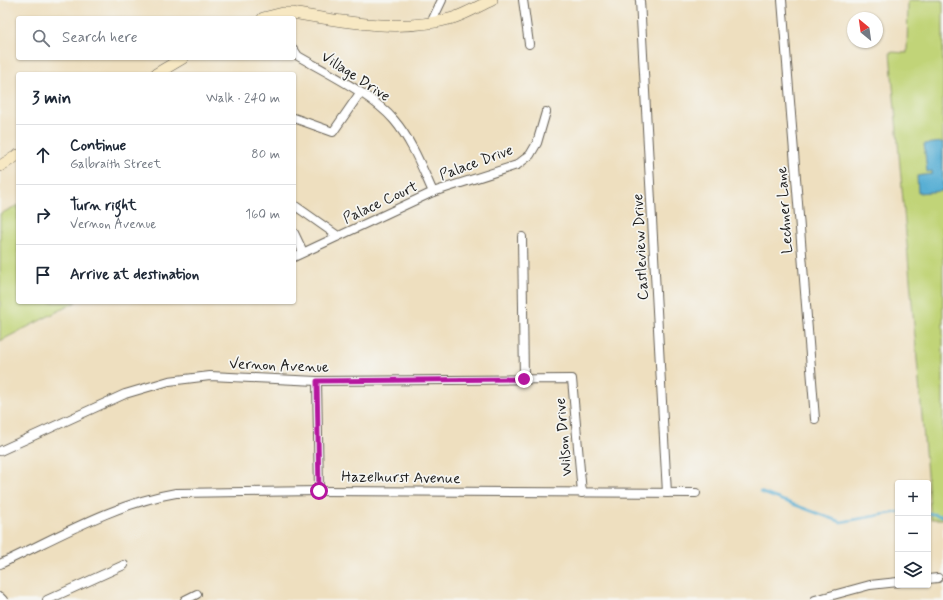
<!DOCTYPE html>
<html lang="en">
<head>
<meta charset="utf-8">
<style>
	body { margin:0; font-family:Mynerve,sans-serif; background:#f6f6f7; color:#1f2937 }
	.controls { position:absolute; right:12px; bottom:12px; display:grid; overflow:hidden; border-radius:4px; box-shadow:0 1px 3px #0004 }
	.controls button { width:36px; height:36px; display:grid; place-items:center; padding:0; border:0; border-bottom:1px solid #e0e1e3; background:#fff; color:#1f2937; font:20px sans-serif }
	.compass { position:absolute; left:847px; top:12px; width:36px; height:36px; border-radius:50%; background:#fff; box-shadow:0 1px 3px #0004; rotate:331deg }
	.stop { position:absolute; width:12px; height:12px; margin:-9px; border:3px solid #b5179e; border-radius:50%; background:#fff }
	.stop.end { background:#b5179e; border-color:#fff; box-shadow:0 1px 4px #0008 }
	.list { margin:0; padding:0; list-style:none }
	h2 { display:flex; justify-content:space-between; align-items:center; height:52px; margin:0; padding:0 16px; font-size:17px }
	h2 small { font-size:13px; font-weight:400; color:#747a83 }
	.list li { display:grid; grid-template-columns:26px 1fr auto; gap:12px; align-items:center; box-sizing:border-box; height:60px; padding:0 16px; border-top:1px solid #e0e1e3 }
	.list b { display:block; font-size:15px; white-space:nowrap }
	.list p { margin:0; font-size:13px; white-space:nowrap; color:#747a83 }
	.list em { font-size:13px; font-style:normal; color:#747a83 }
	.icon { flex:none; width:22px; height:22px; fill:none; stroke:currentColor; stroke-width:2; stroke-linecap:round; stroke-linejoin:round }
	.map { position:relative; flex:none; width:943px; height:600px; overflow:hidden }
	.search { position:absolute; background:#fff; box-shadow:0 1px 3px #0004; left:16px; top:16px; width:280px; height:44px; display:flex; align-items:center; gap:10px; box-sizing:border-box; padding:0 14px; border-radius:4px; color:#747a83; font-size:15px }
	.panel { position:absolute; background:#fff; box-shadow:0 1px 3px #0004; left:16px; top:72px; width:280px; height:232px; border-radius:4px }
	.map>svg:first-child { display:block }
	.green { fill:#c1d478; stroke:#6e784a }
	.water { fill:#58afd4; stroke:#3a6678 }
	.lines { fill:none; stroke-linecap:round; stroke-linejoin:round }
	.stream { stroke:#58afd4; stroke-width:2.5 }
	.street-casing { stroke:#666055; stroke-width:10 }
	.secondary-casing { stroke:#666055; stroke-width:12 }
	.street { stroke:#fff; stroke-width:8 }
	.secondary { stroke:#f7e8c3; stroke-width:11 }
	.route { stroke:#b5179e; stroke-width:5 }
	.labels { text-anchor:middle; stroke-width:3.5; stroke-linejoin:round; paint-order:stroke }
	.street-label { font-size:15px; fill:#1c1c1c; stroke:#f6f6f2 }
</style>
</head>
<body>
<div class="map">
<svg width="943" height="600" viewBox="0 0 943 600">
	<rect width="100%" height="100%" fill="#f6f6f2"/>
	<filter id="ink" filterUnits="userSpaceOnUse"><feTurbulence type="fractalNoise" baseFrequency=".025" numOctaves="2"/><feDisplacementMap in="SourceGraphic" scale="8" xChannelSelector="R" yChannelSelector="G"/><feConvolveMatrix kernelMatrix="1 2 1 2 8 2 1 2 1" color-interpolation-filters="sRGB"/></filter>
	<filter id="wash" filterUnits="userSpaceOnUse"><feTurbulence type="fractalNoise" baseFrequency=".012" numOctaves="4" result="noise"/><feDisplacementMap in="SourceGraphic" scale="16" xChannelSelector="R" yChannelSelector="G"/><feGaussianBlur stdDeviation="0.9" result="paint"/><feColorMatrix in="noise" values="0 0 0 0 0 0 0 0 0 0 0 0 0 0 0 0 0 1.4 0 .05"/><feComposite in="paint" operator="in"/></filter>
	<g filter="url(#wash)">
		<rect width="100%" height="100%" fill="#eedfbf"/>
		<g class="green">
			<path d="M908,0H943V519H931L890,52L907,53Z"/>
			<path d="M18,205V302H76L0,341V214Z"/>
		</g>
		<path class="water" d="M943,142V191L918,193L917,176L932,174V171L927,172L924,144Z"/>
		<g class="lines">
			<g class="stream">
				<path d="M760,492L841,522L898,512"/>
				<path d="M928,513L943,516"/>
			</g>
		</g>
	</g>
	<g filter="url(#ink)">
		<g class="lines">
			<g class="street-casing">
				<g id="street">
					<path d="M523,0L529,44"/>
					<path d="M640,0L667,493"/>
					<path d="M782,0L815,419"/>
					<path d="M431,23L442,0"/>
					<path d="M294,50L298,56C327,73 373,95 394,120C412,141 422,168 433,192"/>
					<path d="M294,118L333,132L360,93"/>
					<path d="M294,205L338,236"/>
					<path d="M294,233L303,252"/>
					<path d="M522,237L524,379"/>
					<path d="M294,257L433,192L517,165L530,155L537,143L546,112"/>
					<path d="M317,381L319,491"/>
					<path d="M0,451L125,394L169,381L210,376L317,381L572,379L582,493"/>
					<path d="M0,564C56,538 115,503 176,493L319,491L696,493"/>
					<path d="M928,579L938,578"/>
					<path d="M0,597L3,600"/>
					<path d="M47,600L124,565"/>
					<path d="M185,600L197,594"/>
					<path d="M815,600L870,585L898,582"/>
				</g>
			</g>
			<g class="secondary-casing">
				<g id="secondary">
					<path d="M263,18L283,13H292C344,22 401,33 453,18C466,14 479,6 492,0"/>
					<path d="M156,74L183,58"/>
					<path d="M0,166L18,155"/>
				</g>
			</g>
			<use href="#street" class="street"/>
			<use href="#secondary" class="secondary"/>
		</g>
	</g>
	<g class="lines" filter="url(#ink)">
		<path class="route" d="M319,491L317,381L524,379"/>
	</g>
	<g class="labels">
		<g class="street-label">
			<text transform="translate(356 76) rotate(33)" y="5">Village Drive</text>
			<text transform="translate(476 162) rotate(-20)" y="5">Palace Drive</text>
			<text transform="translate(380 202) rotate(-25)" y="5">Palace Court</text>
			<text transform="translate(784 210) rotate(-94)" y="5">Lechner Lane</text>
			<text transform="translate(640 247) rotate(-93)" y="5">Castleview Drive</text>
			<text transform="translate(279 365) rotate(2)" y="5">Vernon Avenue</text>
			<text transform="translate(563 437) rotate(-95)" y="5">Wilson Drive</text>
			<text transform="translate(401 477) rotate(1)" y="5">Hazelhurst Avenue</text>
		</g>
	</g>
</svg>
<div class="controls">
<button>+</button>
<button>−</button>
<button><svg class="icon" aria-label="layers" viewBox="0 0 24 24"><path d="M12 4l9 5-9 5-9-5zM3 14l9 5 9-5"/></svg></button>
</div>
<svg class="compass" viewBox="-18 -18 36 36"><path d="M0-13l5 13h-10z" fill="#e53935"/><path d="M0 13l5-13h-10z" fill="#747a83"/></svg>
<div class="stop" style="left:319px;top:491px"></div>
<div class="stop end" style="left:524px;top:379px"></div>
<div class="search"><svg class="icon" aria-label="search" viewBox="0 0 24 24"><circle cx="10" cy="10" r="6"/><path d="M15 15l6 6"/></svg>Search here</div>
<section class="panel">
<h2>3 min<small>Walk · 240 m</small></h2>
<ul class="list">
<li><svg class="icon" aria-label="ahead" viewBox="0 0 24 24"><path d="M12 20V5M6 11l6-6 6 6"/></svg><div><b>Continue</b><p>Galbraith Street</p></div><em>80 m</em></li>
<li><svg class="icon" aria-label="right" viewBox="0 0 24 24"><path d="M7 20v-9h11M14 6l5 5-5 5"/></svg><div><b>Turn right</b><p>Vernon Avenue</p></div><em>160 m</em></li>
<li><svg class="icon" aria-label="arrive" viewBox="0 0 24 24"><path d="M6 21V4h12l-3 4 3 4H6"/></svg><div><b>Arrive at destination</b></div></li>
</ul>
</section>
</div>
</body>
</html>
